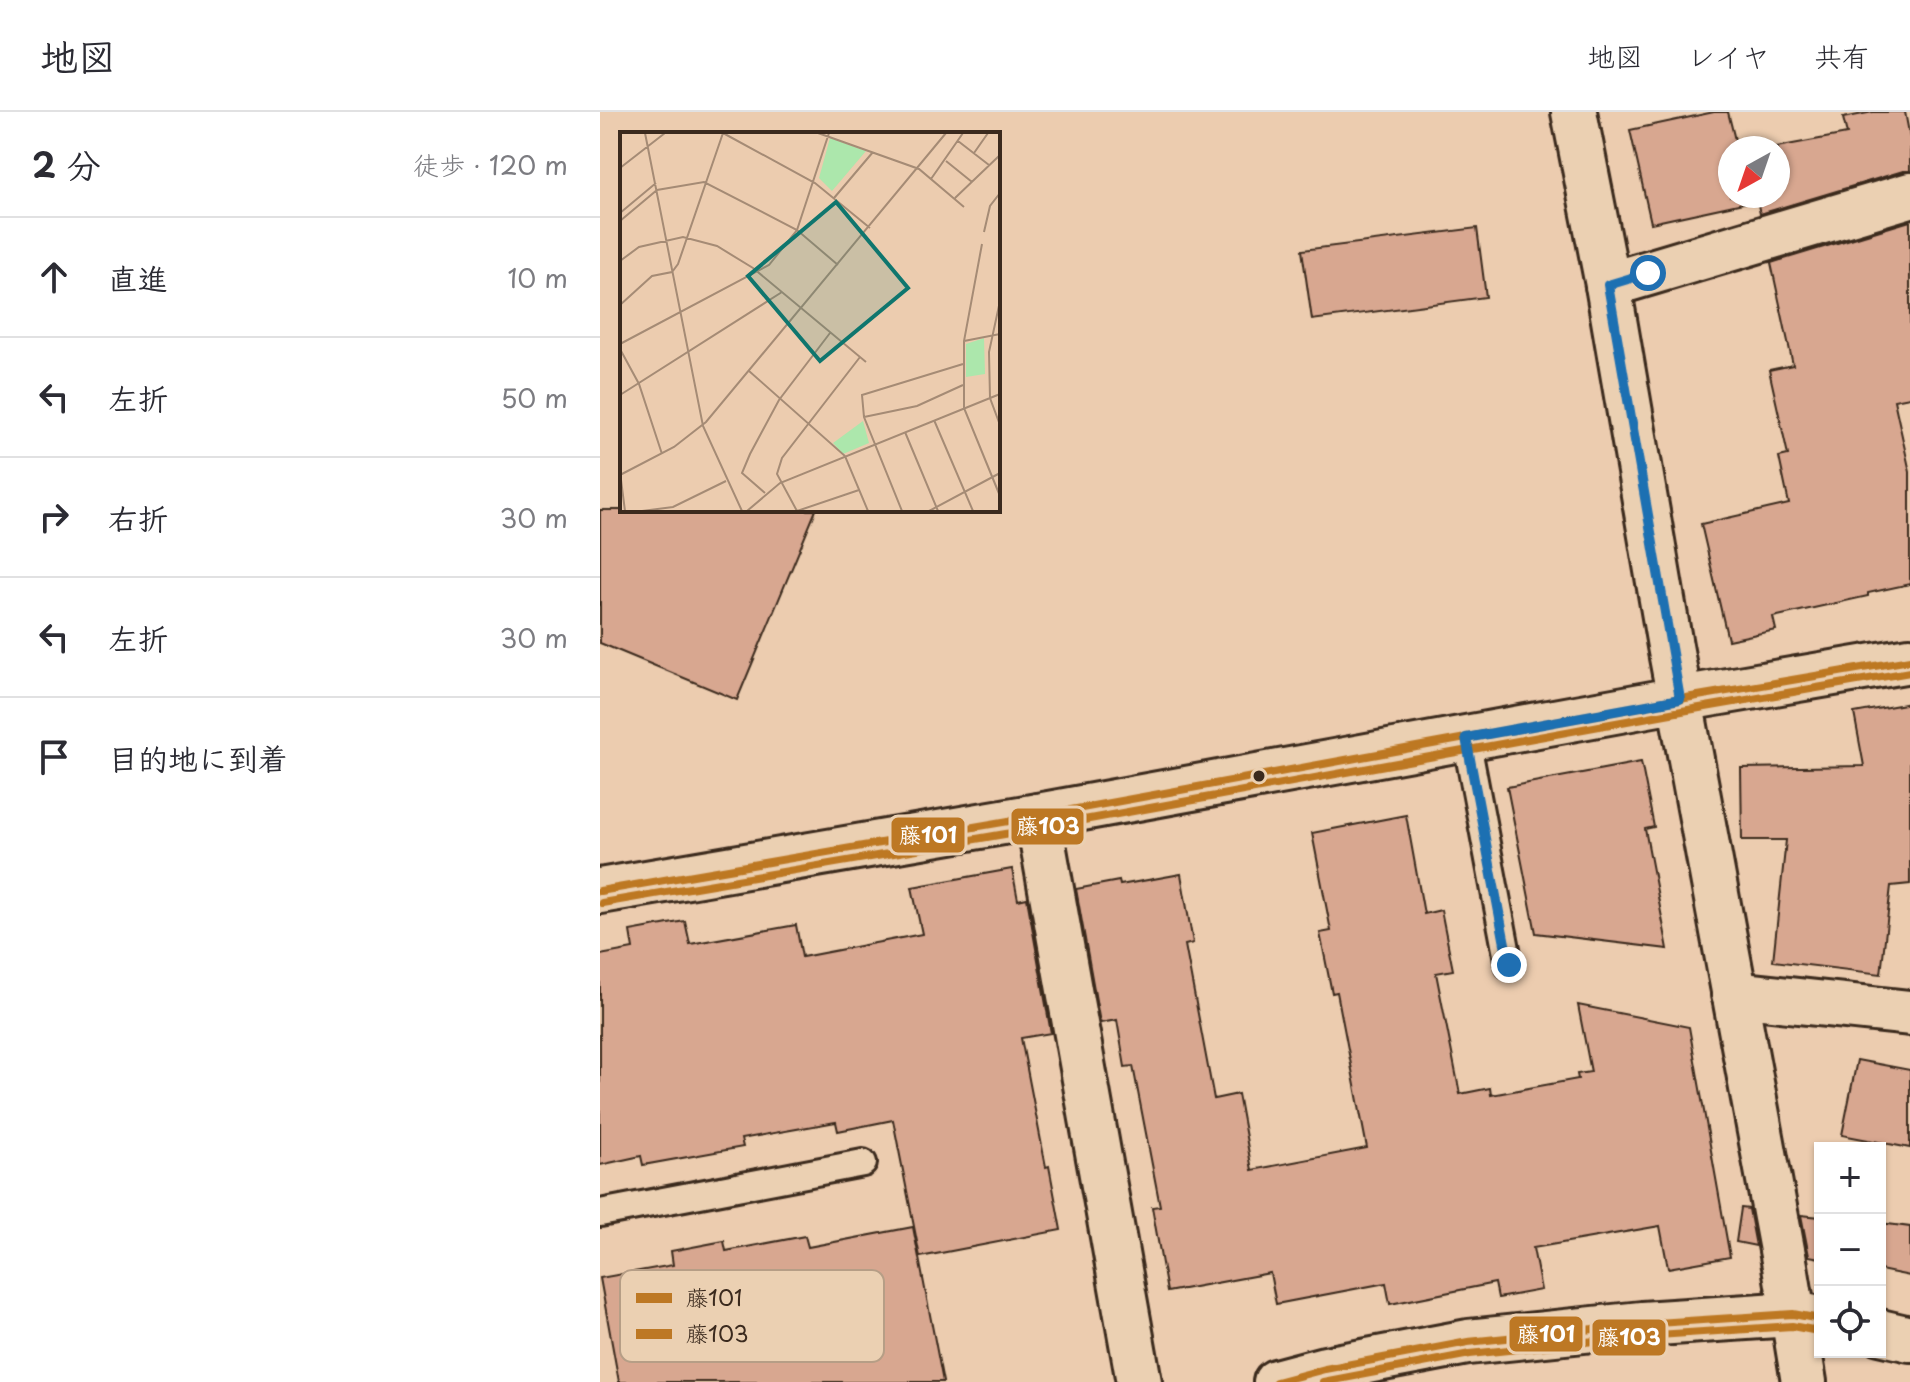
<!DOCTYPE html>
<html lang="ja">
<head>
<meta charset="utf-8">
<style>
	body { margin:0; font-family:"Playpen Sans","Klee One",sans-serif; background:#f2f2f3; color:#2b2b33 }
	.controls { position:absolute; right:24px; bottom:24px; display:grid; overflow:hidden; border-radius:0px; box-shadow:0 2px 6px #0004 }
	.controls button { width:72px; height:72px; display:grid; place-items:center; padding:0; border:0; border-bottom:2px solid #e1e1e2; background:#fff; color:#2b2b33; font:40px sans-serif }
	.compass { position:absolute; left:1118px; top:24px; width:72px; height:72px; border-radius:50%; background:#fff; box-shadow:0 2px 6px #0004; rotate:220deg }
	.stop { position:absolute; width:24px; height:24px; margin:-18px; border:6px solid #1f6fb2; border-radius:50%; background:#fff }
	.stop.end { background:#1f6fb2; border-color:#fff; box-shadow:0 2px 8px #0008 }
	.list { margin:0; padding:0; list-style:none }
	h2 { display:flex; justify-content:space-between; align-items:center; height:104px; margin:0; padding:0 32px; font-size:34px }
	h2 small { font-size:26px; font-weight:400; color:#7c7c81 }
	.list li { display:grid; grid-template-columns:52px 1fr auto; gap:24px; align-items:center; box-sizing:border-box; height:120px; padding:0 32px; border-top:2px solid #e1e1e2 }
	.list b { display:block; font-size:30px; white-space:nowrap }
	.list em { font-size:26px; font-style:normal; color:#7c7c81 }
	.icon { flex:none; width:44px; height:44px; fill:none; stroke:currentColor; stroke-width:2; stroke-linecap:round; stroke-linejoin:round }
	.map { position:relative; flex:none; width:1310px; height:1270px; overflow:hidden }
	header { display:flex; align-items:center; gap:48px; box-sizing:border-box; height:112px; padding:0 40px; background:#fff; border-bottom:2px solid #e1e1e2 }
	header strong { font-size:38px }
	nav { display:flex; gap:44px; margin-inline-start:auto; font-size:28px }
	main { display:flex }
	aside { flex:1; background:#fff }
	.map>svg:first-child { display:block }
	.building { fill:#d8a790; stroke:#3b2a1e; stroke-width:2 }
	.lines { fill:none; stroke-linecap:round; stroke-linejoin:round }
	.lane-casing { stroke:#3b2a1e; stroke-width:32 }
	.street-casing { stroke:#3b2a1e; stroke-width:50 }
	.secondary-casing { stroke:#3b2a1e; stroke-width:50 }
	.lane { stroke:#ebd0b2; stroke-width:26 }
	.street { stroke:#ebd0b2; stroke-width:44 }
	.secondary { stroke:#ebd0b2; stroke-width:44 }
	.bus-1-casing { stroke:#ebd0b2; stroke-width:14 }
	.bus-2-casing { stroke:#ebd0b2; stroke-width:14 }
	.bus-1 { stroke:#bd7824; stroke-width:8 }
	.bus-2 { stroke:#bd7824; stroke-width:8 }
	.route { stroke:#1f6fb2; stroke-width:10 }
	.bus-dot { fill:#3b2a1e; stroke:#ebd0b2; stroke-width:3 }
	.inset-road { fill:none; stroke:#a58b75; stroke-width:2 }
	.view { fill:#0f766e; fill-opacity:0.15; stroke:#0f766e; stroke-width:4 }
	.inset-edge { fill:none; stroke:#3b2a1e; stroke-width:4 }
	.key { fill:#ebd0b2; stroke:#b69e86; stroke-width:2 }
	.key-label { font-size:22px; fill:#3b2a1e }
	.line-badge { stroke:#ebd0b2; stroke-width:3 }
	.badge-label { font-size:22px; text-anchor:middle; font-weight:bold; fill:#fff }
</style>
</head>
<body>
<header>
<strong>地図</strong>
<nav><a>地図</a><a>レイヤ</a><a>共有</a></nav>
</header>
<main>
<aside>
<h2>2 分<small>徒歩 · 120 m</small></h2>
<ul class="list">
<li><svg class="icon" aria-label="ahead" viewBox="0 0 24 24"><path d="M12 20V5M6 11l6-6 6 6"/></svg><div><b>直進</b></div><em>10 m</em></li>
<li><svg class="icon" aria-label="left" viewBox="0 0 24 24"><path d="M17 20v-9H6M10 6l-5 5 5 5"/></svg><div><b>左折</b></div><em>50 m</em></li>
<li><svg class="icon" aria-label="right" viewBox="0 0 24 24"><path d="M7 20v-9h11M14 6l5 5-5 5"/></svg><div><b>右折</b></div><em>30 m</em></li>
<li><svg class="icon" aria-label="left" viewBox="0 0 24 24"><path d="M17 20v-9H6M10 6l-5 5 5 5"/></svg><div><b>左折</b></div><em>30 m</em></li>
<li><svg class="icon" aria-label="arrive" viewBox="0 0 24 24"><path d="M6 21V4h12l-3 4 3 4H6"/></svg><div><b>目的地に到着</b></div></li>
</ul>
</aside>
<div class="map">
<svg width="1310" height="1270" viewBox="0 0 1310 1270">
	<rect width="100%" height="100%" fill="#ecccaf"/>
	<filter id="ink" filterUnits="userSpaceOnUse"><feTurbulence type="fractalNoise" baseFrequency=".0125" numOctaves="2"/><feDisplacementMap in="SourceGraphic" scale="16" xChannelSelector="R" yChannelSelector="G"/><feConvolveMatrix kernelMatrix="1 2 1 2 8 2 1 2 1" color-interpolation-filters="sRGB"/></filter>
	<g filter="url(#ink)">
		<g class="building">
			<path d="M1114,0H1128L1137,36H1130V84H1178V36H1171L1247,22L1243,6L1273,0H1305L1310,26V59H1303L1160,102L1157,88L1051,111L1030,18Z"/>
			<path d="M1310,109V285L1294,288L1310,360V472L1268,481V484L1173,505L1176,518L1128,528L1101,412L1189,392L1179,345L1188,343L1169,258L1193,253L1171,151Z"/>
			<path d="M877,116L886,185L712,208L702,138Z"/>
			<path d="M0,398H216L137,588L0,531Z"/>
			<path d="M1310,591V772L1291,774L1281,862L1173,849L1186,728H1142L1141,656L1264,654L1254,601Z"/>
			<path d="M1041,650L1054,715L1045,717L1068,837L936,821L907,675Z"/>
			<path d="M806,703L824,802L841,798L853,858L836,861L860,982L890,976L891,983L978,967L977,962L991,960L978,893L1089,915L1130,1145L1068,1156L1060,1114L933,1136L941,1178L898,1186L895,1171L790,1192L786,1171L676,1192L670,1161L567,1180L552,1095L560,1094L533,954L525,955L517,908L500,911L476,777L519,769L520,773L581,762L593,831L585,833L614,987L638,982L652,1058L767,1036L737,880L732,881L720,821L731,819L712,721Z"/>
			<path d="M412,757L418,788L427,786L451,921L421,926L446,1055L449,1054L461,1118L320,1145L293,1008L238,1019L236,1010L141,1027L143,1035L43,1053L41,1044L0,1053V843L33,837L30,819L85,809L90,832L196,813L202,845L322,822L312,775Z"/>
			<path d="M1257,948L1310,958V1036L1242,1023Z"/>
			<path d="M1141,1096L1149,1097L1156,1134L1136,1130Z"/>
			<path d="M1201,1103L1220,1105V1146L1209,1144Z"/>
			<path d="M1280,1111L1310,1115V1164L1280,1158Z"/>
			<path d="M313,1115L343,1270H19L0,1166L73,1153L71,1139L124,1129L126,1139L205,1124L208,1135Z"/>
		</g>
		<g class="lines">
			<g class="lane-casing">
				<g id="lane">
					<path d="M866,626L909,853"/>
					<path d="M0,1101L263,1051"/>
				</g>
			</g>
			<g class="street-casing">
				<g id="street">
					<path d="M974,0L1008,173L1070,534L1185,1154L1204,1270"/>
					<path d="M1008,173L1310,83"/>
					<path d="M438,704L539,1270"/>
					<path d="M1134,882L1310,901"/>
				</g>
			</g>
			<g class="secondary-casing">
				<g id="secondary">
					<path d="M0,779L438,704L1080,587L1310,548"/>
					<path d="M1280,1220L1310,1227"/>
					<path d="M676,1270L725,1257L868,1230L1042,1212L1193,1202L1220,1207"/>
				</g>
			</g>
			<use href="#lane" class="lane"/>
			<use href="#street" class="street"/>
			<use href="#secondary" class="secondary"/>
			<g class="bus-1-casing">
				<g id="bus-1">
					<path d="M0,779L438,704L1080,587L1310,548"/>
					<path d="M676,1270L725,1257L868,1230L1042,1212L1193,1202L1220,1207"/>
				</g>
			</g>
			<g class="bus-2-casing">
				<g id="bus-2">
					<path d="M2,791L440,716L1082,599L1310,560"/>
					<path d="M723,1270L870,1242L1043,1224L1192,1214L1218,1219"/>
				</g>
			</g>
			<use href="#bus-1" class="bus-1"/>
			<use href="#bus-2" class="bus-2"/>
		</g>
	</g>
	<g class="lines" filter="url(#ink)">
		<path class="route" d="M909,853L866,626L1080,587L1008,173L1048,161"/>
	</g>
	<circle class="bus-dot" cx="659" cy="664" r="7"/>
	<g transform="translate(20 20)">
		<rect width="380" height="380" fill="#ecccaf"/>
		<path d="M210,6L246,19L212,59L199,46ZM364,206L365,242L346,245V212ZM243,289L249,311L223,322L213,311Z" fill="#ace7ac"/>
		<path class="inset-road" d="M25,1L83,294L122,379M103,1L195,51L250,96M198,1L299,37L344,75M338,9L369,33M354,21L368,1M326,29L352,50M0,36L45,1M311,47L343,1M214,66L253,20M335,66L380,23M0,81L36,51M0,89L37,58L84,50L177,98L218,133M364,100L370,74L380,61M362,112L344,209V276L380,364M0,129L19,115L63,105L97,114L133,136L246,230M380,169L369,220L370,266L380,293M0,173L32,144L52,140L58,132L103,1M344,209L380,202M0,212L149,133L177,98L209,1M0,217L19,252L42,322M129,239L225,324L248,379M0,263L162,160M244,285L297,274L343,253M314,288L353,379M285,300L318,379M0,340L5,379M0,343L54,315L86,290L326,1M239,358L177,379L157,342L162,326L240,225M145,361L122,341L130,322L159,268L210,201M22,379L53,375L106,349M127,379L160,351L380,262M282,379L244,285L242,263L343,232M309,379L380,341"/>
		<path class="view" d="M216,70L288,156L200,229L128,144Z"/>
		<rect width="380" height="380" class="inset-edge"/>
	</g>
	<rect x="20" y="1158" width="264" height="92" rx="12" class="key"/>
	<rect x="36" y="1181" width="36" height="10" fill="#bd7824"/>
	<rect x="36" y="1217" width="36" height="10" fill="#bd7824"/>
	<g class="key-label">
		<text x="86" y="1194">藤101</text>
		<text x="86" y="1230">藤103</text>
	</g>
	<g class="line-badge">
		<rect x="410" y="695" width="75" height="39" rx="8" fill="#bd7824"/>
		<rect x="290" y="704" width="76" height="38" rx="8" fill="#bd7824"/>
		<rect x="908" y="1203" width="76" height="38" rx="8" fill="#bd7824"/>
		<rect x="991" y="1206" width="76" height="39" rx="8" fill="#bd7824"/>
	</g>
	<g class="badge-label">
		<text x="448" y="722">藤103</text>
		<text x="328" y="731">藤101</text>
		<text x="946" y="1230">藤101</text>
		<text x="1029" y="1233">藤103</text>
	</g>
</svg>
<div class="controls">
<button>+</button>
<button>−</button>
<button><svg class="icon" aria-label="locate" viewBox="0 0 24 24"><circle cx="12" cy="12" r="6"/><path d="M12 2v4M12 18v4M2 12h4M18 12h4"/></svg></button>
</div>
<svg class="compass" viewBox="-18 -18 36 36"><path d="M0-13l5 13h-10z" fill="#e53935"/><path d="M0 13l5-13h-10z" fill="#7c7c81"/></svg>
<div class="stop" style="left:1048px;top:161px"></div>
<div class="stop end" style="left:909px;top:853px"></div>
</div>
</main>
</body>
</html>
